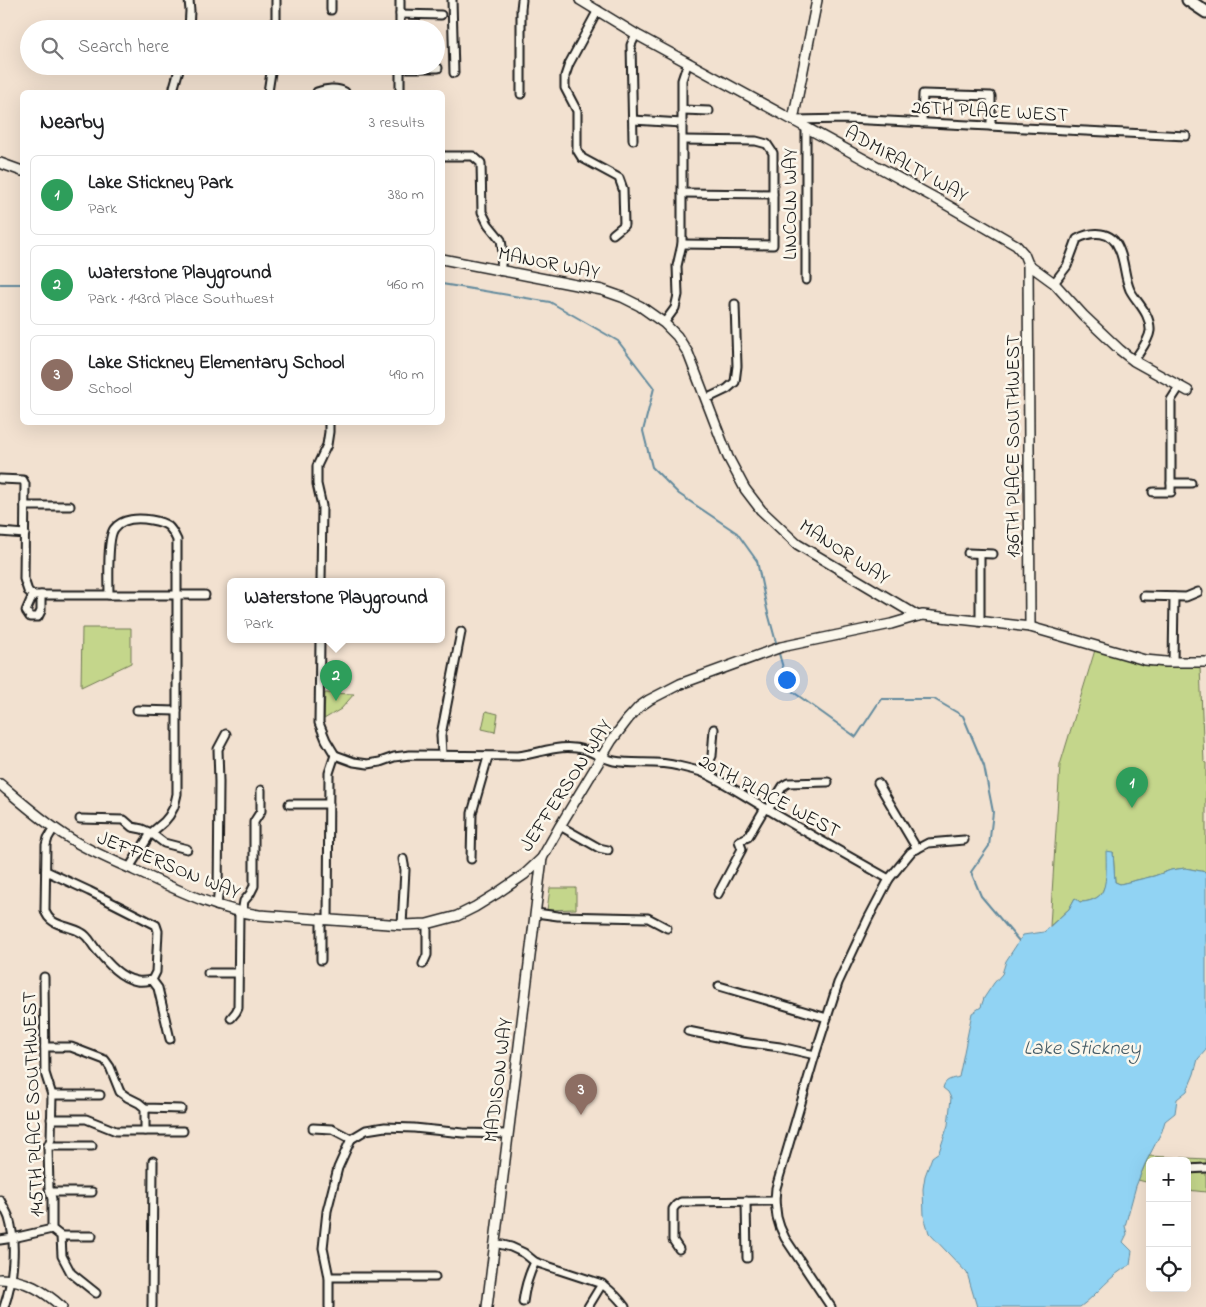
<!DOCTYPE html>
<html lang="en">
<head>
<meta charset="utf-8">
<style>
	body { margin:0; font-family:"Indie Flower",sans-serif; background:#f2f2f2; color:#202124 }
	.controls { position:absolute; right:15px; bottom:15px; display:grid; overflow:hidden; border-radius:8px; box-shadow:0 5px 20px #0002 }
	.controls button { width:45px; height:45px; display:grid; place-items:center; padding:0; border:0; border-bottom:1px solid #e0e0e0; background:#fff; color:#202124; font:25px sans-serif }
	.you { position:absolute; left:786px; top:679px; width:18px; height:18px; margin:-12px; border:4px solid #fff; border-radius:50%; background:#1a73e8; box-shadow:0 0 0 8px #1a73e833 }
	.badge { display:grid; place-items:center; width:32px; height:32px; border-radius:50%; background:#d1495b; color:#fff; font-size:16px; font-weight:700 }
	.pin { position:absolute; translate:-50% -41px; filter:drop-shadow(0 1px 2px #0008) }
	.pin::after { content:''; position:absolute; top:26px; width:18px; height:15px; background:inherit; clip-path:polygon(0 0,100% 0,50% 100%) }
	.popup { position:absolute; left:227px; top:578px; width:218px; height:65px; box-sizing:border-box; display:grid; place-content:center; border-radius:8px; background:#fff; filter:drop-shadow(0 1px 4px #0005); font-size:16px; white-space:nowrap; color:#757577 }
	.popup b { font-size:19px; color:#202124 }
	.popup::after { content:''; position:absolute; left:50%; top:100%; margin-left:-10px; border:10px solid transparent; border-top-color:#fff }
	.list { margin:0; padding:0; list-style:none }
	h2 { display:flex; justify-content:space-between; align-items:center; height:65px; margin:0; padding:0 20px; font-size:21px }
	h2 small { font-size:16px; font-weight:400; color:#757577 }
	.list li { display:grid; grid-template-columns:32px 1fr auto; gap:15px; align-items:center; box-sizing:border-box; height:80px; margin:0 10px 10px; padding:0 10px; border:1px solid #e0e0e0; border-radius:8px }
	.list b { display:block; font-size:19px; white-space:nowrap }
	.list p { margin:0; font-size:16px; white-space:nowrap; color:#757577 }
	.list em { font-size:16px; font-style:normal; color:#757577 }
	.icon { flex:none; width:28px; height:28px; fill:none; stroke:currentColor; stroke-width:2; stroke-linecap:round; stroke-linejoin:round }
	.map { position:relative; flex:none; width:1206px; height:1307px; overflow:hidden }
	.search { position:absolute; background:#fff; box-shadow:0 5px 20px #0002; left:20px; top:20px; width:425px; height:55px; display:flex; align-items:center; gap:12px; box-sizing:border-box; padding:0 18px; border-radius:28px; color:#757577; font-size:19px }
	.panel { position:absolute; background:#fff; box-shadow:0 5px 20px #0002; left:20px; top:90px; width:425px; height:335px; border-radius:8px }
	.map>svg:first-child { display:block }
	.green { fill:#c4d68b; stroke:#707954 }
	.water { fill:#91d3f3; stroke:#628a9d }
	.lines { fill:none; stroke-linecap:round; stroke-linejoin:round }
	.stream { stroke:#628a9d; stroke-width:2 }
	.minor-casing { stroke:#1c1c1c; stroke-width:11 }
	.tertiary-casing { stroke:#1c1c1c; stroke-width:12 }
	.trunk-casing { stroke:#1c1c1c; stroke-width:15 }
	.minor { stroke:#fbf7ec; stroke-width:7 }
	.tertiary { stroke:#fbf7ec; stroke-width:9 }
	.trunk { stroke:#fbf7ec; stroke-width:11 }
	.labels { text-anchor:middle; stroke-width:5; stroke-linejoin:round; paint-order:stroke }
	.street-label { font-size:20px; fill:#1c1c1c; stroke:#fbf7ec }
	.water-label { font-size:21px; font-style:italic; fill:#455c67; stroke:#fbf7ec }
</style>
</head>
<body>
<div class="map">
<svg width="1206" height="1307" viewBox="0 0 1206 1307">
	<rect width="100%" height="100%" fill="#f2e1d0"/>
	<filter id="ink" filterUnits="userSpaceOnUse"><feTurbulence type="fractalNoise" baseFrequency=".02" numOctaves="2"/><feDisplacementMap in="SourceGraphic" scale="10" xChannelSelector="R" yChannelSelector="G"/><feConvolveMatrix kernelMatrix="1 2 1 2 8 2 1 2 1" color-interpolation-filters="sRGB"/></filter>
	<g filter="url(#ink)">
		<g class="green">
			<path d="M82,628H131V663L81,687Z"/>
			<path d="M1095,650L1150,666L1200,667L1204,762L1206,763V872L1185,868L1171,870L1154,876L1120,884L1115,882L1113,852C1111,862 1106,890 1099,896C1094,900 1087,902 1080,902L1075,898L1069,909L1050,926L1060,765Z"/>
			<path d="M325,693L354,694L341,709L324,719Z"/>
			<path d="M486,711L498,714L495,732L482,729Z"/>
			<path d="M550,888H576V909L547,910Z"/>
			<path d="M1149,1156L1206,1159V1192L1187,1190V1161H1150V1183L1138,1180Z"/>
		</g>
		<path class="water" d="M1106,851L1113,852L1115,882L1120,884L1154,876L1171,870L1185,868L1206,872V1050L1198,1059L1194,1074L1187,1091L1177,1099L1175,1113L1165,1121L1162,1131L1145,1164L1136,1186L1125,1226L1127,1234L1123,1242L1132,1251L1130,1265C1110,1275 1098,1294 1080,1307H977L967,1273L929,1233L924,1216L923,1189L925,1176L932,1157L939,1152L948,1125L951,1098L948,1092L943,1088C945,1079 952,1079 959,1077L972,1013L981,1007L984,998L994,983L1002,974L1006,961L1023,935L1044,932L1069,909L1075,898L1080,902C1087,902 1095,900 1100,895C1108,887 1106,862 1106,851Z"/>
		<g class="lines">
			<g class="stream">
				<path d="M0,284H22"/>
				<path d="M442,284L550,302L618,341L654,388L643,431L652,467L679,494L737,533L757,561L767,609L777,646"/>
				<path d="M778,650L789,689L856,737L881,699H934L963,716L984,766L993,812L989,846L971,872L981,896L1019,941"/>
			</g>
			<g class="minor-casing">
				<g id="minor">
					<path d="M276,0V29"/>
					<path d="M400,0V29"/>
					<path d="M452,0L454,73"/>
					<path d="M331,10V0"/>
					<path d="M598,10L569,64L565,76V88L577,111V150L582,158L619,178L623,189L624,225L613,234"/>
					<path d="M400,14L441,15"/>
					<path d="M189,29L190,11L189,0"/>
					<path d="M400,66V92"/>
					<path d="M400,68H438"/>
					<path d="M174,92V87L180,66"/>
					<path d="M268,92L272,66"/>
					<path d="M317,92C325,89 337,87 345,92"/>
					<path d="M521,94V9L522,0"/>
					<path d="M683,110L709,111"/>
					<path d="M633,120L682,123"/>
					<path d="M794,120L848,119L1186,136"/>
					<path d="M922,123L923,94L991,96V126"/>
					<path d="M806,127V280"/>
					<path d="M633,140L631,45L636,34"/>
					<path d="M442,156H473L481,163L482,212L488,224L501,240L503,253L500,271"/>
					<path d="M682,193L773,194"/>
					<path d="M682,244L773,245V153L767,144L756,141L683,140"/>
					<path d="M1054,283L1067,266L1077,239C1092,231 1112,230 1119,249C1125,262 1124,276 1130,290C1137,303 1151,314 1150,331C1149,341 1139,352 1134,361"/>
					<path d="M664,323L675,308L678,295L677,266L682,244V80L688,62"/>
					<path d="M706,399L727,389L735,382L737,366L735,304"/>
					<path d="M0,479L23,480L25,484L24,579L28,591L33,595H205"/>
					<path d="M1171,483H1191"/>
					<path d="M1153,492H1171V400L1180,386"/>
					<path d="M25,506H70"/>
					<path d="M0,532L25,534"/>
					<path d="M968,553L993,554"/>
					<path d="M321,582L322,506L317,484V466L327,445L329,432V422"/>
					<path d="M33,595L26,611L30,617H38L41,611V595"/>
					<path d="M109,595C109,581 107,539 114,529C122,518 139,518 151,520C167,523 170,525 177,540V794L174,807L169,816L164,822L151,833L129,868"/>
					<path d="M1144,596L1186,597L1198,592"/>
					<path d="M980,622V554"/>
					<path d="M320,640L319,723L326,740L335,755L329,773L328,920"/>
					<path d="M1173,662L1174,597"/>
					<path d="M137,710L177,711"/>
					<path d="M335,755L354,762L368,764L380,762L394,757L410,755L518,756C542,753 561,743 585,750C595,753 604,759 614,761C635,765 657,760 678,766C687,768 696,770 704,773C726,783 746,797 767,809C807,833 848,856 889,879"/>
					<path d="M442,755L441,735L461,632"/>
					<path d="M704,773L712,756L714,729"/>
					<path d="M878,783L917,849"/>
					<path d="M289,804H329"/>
					<path d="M768,810L783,786L788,783L828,782"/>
					<path d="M80,819L124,820L132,827L142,829L151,833L164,843L187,849"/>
					<path d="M560,826L599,848L608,850"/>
					<path d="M54,828L48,838L46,845L45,910C49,927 70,925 82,933C88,936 91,943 95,948C106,961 119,978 137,981C142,982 147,981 152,980"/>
					<path d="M471,859L472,813L488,757"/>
					<path d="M46,871L89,891L156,925L158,931L156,972L152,980L158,988L170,1039"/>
					<path d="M718,894L742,849L739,841L748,837L765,808"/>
					<path d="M217,906L218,896L219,782L218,749L226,734"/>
					<path d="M242,913L244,901L250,894L254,886V822L261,811V790"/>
					<path d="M536,913L558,916L648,918L667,928"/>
					<path d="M402,925L405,870L403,859"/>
					<path d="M321,960V920"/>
					<path d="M423,964L427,955V924"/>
					<path d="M208,973H238"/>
					<path d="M44,977L45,1073L52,1095L51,1139L48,1146L49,1188L52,1199V1229L61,1236L62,1256L71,1273L96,1293"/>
					<path d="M719,986L827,1018"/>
					<path d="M231,1018L236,1012L238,1008L239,912"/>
					<path d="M688,1031L742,1042L780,1047L815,1055"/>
					<path d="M45,1047H71L105,1060L110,1067L120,1092L127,1097L139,1103L145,1108L181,1109"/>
					<path d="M52,1095H100"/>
					<path d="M51,1119H86L116,1131H183"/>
					<path d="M313,1128L332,1129L351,1139"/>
					<path d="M145,1131V1108"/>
					<path d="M351,1139L366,1130L385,1127L414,1128L463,1133L508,1134"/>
					<path d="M48,1146H92"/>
					<path d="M1187,1169L1206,1168"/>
					<path d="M50,1192H92"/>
					<path d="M0,1200C3,1206 7,1212 9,1218C17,1244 13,1281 4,1307"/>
					<path d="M746,1201L747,1258"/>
					<path d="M61,1236H92"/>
					<path d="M0,1240L13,1238L52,1229"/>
					<path d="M495,1243L511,1247L524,1253L535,1262L602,1284C611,1291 619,1298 625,1307"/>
					<path d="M679,1249L673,1240V1209L676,1205L681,1202L775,1201"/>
					<path d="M329,1277H435"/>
					<path d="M523,1302C525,1286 528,1276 535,1262"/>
					<path d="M152,1307L153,1161"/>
					<path d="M329,1307V1277L323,1248L327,1211L338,1168L351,1139"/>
					<path d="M588,1307L602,1284"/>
					<path d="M831,1307L785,1238L780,1227L777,1217L775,1201L776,1188L815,1055L838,983L868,919L889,879L911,852L928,843L964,840"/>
				</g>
			</g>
			<g class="tertiary-casing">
				<g id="tertiary">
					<path d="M580,0L639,36L935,198L1016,245L1024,254L1028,264L1054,283L1083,315L1120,350L1134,361L1188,391"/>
					<path d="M793,120L817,0"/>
					<path d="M0,163L22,171"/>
					<path d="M442,259L602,290L622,297L640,306L664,323L677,336L688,353L728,457L745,489L761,510L797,544L918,616L923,615L1030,627L1145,660L1166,662H1206"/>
					<path d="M1028,264L1030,627"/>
					<path d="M0,784C21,802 42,821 66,836C87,850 111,860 134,870C174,888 214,909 259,915L403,925L427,924L457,916L475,907L496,894L525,874L542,858L560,826L612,740L628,719L639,707L649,700L680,684L781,647L891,624L918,616"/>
					<path d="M0,1279C25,1279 44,1291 62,1307"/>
					<path d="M487,1307L542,858"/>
				</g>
			</g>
			<g class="trunk-casing">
				<path id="trunk" d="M1188,0L1206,12"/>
			</g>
			<use href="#minor" class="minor"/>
			<use href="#tertiary" class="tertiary"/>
			<use href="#trunk" class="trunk"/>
		</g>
	</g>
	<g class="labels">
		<g class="street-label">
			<text transform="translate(990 110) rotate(3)" y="7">26TH PLACE WEST</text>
			<text transform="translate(907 163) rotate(29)" y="7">ADMIRALTY WAY</text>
			<text transform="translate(789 204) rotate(-90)" y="7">LINCOLN WAY</text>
			<text transform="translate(549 262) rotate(11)" y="7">MANOR WAY</text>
			<text transform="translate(1012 446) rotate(-90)" y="7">136TH PLACE SOUTHWEST</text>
			<text transform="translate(845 551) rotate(33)" y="7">MANOR WAY</text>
			<text transform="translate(565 785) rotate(-57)" y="7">JEFFERSON WAY</text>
			<text transform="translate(770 795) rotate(28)" y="7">20TH PLACE WEST</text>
			<text transform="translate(169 864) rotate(22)" y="7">JEFFERSON WAY</text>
			<text transform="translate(497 1080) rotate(-83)" y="7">MADISON WAY</text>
			<text transform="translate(32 1104) rotate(-92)" y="7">145TH PLACE SOUTHWEST</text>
		</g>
		<g class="water-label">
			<text x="1082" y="1054">Lake Stickney</text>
		</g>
	</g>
</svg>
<div class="controls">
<button>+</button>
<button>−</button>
<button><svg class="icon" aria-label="locate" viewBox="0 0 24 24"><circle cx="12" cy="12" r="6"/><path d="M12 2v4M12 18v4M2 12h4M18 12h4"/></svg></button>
</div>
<div class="you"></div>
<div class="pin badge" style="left:1132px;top:808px;background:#2e9e5b">1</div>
<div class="pin badge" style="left:336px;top:701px;background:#2e9e5b">2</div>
<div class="popup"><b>Waterstone Playground</b>Park</div>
<div class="pin badge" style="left:581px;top:1115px;background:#8d6e63">3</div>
<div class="search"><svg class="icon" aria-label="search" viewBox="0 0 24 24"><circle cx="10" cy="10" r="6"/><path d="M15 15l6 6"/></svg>Search here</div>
<section class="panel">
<h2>Nearby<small>3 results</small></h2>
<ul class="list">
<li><span class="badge" style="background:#2e9e5b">1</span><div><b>Lake Stickney Park</b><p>Park</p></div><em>380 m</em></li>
<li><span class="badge" style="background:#2e9e5b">2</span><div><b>Waterstone Playground</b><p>Park · 143rd Place Southwest</p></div><em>460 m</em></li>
<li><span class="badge" style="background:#8d6e63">3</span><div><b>Lake Stickney Elementary School</b><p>School</p></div><em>490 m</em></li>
</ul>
</section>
</div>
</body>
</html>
